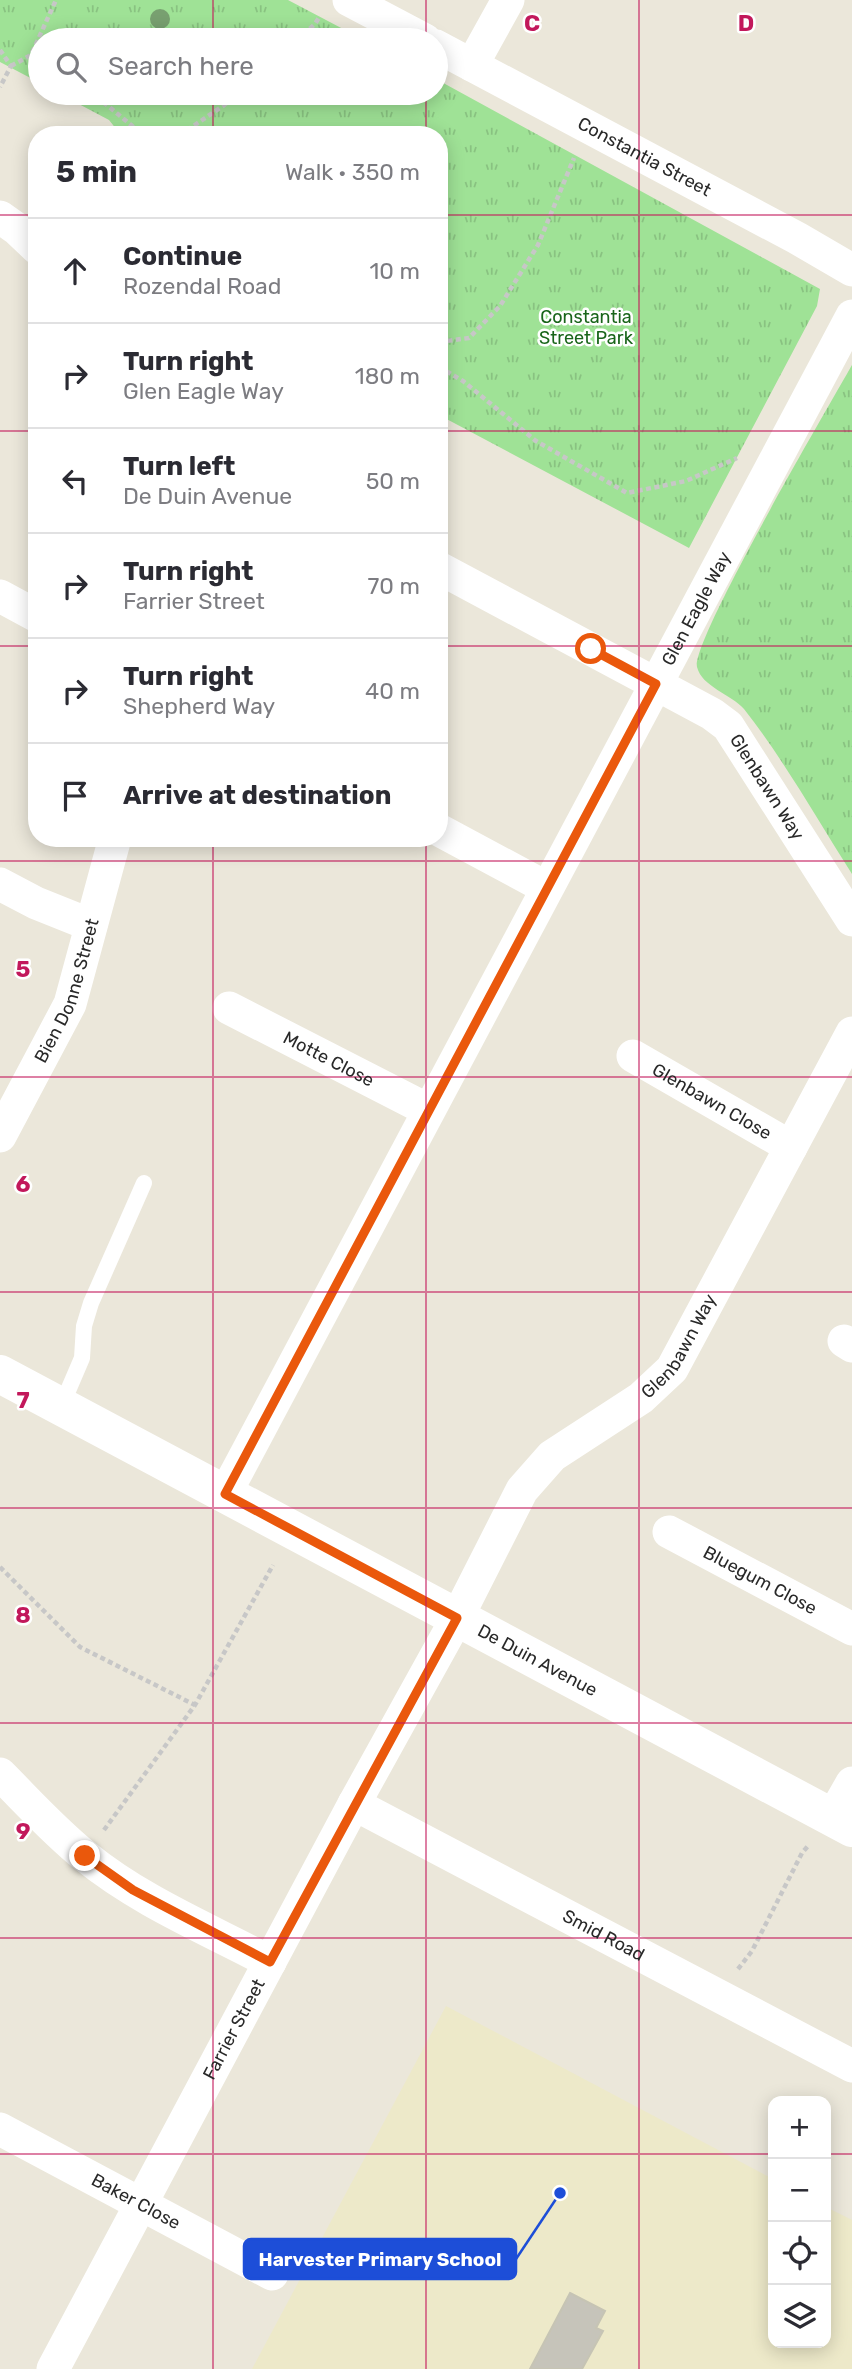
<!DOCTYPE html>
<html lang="en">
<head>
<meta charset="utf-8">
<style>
	body { margin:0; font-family:Rubik,sans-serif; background:#f7f7f7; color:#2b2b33 }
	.controls { position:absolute; right:21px; bottom:21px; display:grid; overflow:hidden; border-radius:14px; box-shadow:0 4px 18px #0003 }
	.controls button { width:63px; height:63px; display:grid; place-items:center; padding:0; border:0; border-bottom:2px solid #e1e1e2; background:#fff; color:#2b2b33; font:35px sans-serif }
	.stop { position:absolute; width:21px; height:21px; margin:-16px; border:5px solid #ea580c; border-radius:50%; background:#fff }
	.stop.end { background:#ea580c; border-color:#fff; box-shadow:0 2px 7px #0008 }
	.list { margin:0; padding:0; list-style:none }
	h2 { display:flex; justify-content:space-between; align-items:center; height:91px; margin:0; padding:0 28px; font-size:30px }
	h2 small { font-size:23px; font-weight:400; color:#7c7c81 }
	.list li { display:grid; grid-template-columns:46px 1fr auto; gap:21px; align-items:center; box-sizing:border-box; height:105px; padding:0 28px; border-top:2px solid #e1e1e2 }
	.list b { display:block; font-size:26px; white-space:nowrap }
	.list p { margin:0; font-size:23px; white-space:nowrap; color:#7c7c81 }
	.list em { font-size:23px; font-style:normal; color:#7c7c81 }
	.icon { flex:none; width:38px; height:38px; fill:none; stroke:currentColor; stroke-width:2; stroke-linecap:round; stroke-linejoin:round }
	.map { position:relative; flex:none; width:852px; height:2369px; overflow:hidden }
	.search { position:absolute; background:#fff; box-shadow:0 4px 18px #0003; left:28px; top:28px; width:420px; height:77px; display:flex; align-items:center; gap:18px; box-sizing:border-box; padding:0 24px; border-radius:38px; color:#7c7c81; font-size:26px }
	.panel { position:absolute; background:#fff; box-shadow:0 4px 18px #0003; left:28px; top:126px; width:420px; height:721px; border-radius:28px }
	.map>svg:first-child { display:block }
	.education { fill:#ede9c9 }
	.grass { fill:url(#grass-tufts) }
	.building { fill:#c6c4ba; stroke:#c6c4b4; stroke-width:2 }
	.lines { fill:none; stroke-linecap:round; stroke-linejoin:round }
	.path { stroke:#c7c7c7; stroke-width:4.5; stroke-dasharray:5 3.5; stroke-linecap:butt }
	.lane { stroke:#fff; stroke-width:16 }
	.street { stroke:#fff; stroke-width:33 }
	.secondary { stroke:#fff; stroke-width:38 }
	.tree { fill:#78a070 }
	.route { stroke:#ea580c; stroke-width:9 }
	.grid { fill:none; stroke:#c2185b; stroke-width:2; stroke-opacity:0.55 }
	.labels { text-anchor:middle; stroke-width:5; stroke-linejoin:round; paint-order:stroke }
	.street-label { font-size:18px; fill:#292929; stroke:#fff }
	.park-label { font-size:18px; fill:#19651a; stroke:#fff }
	.grid-label { font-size:23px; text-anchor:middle; font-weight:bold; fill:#c2185b; stroke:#fff; stroke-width:5; stroke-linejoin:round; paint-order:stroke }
	.leader { fill:none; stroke:#1d4ed8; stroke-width:2.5 }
	.callout-dot { fill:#1d4ed8; stroke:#fff; stroke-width:2.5 }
	.callout { fill:#1d4ed8; stroke:#1d4ed8; stroke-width:2.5 }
	.callout-label { font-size:19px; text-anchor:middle; font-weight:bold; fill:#fff }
</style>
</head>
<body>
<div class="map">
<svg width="852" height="2369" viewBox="0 0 852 2369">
	<defs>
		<pattern id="grass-tufts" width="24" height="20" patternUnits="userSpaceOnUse" patternTransform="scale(1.75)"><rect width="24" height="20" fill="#9fe296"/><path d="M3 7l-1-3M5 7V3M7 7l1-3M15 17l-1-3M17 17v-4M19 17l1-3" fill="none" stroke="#89c281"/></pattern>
	</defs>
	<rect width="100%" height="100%" fill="#ebe7da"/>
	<path class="education" d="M446,2006L773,2179V2343H826V2207L852,2220V2369H252Z"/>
	<g class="grass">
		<path d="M0,0H288L364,40H40V83L0,62Z"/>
		<path d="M436,79L820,289L817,306L689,548L439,415V135H121L109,120L58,93H436Z"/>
		<path d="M852,365V874C817,819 784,760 744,709C731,694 702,687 697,667C691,641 830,404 852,365Z"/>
	</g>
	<path class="building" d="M570,2293L605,2311L596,2328L603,2331L582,2369H530Z"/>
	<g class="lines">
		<g class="path">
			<path d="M297,40L315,24L320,16"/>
			<path d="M0,50L11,66L0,87"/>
			<path d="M31,55L40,61"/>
			<path d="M11,66L31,55L56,0"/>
			<path d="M89,93L107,105L143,135"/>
			<path d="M180,135L223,106L238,93"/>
			<path d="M439,342L469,338L500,306L538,245L574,158"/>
			<path d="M439,367L463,381L536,441L627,493L686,481L737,458"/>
			<path d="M0,1567L80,1647L195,1705"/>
			<path d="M104,1830L195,1705L273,1565"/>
			<path d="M738,1969L752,1951L802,1853L808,1846"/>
		</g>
		<path class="lane" d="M61,1407L82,1358L84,1326L91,1303L144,1183"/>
		<g class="street">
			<path d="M349,0L425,40"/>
			<path id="s1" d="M436,46L797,238L852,270"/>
			<path d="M472,65L508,0"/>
			<path d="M0,217L17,229L37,248"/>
			<path id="s2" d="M439,568L656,684L712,714L728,726L852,920"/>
			<path d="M0,596L37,616"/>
			<path d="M439,830L547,888"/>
			<path d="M0,884L36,903L91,925"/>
			<path id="s3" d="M229,1008L428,1110"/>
			<path id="s4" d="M633,1056L791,1147"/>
			<path id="s5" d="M0,1136L70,1004L115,838"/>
			<path d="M844,1341L852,1346"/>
			<path id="s6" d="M225,1494L852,316"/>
			<path id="s7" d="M669,1532L852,1629"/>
			<path d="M0,1774C28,1802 54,1831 85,1856C140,1901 208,1929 270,1962"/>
			<path id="s8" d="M354,1804L852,2066"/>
			<path d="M832,1818L852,1783"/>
			<path id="s9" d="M0,2129L272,2274"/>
			<path id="s10" d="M53,2369L354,1804L457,1618L522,1490L552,1456L641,1398L672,1369L852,1033"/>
		</g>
		<path class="secondary" id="s11" d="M0,1374L852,1828"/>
	</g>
	<circle class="tree" cx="160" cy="19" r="10"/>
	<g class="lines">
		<path class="route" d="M85,1856L133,1890L270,1962L457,1618L225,1494L656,684L591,649"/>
	</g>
	<path class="grid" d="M213,0V40M426,0V40M639,0V2369M213,93V135M426,93V135M0,215H37M439,215H852M0,431H37M439,431H852M0,646H37M439,646H852M213,838V2369M426,838V2369M0,861H852M0,1077H852M0,1292H852M0,1508H852M0,1723H852M0,1938H852M0,2154H773M826,2154H852"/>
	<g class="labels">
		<g class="street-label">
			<text dy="6" stroke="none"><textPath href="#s1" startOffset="236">Constantia Street</textPath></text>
			<text dy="6" stroke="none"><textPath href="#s6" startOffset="1003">Glen Eagle Way</textPath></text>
			<text dy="6" stroke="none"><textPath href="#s2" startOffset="402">Glenbawn Way</textPath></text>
			<text dy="6" stroke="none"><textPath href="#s5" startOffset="161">Bien Donne Street</textPath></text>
			<text dy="6" stroke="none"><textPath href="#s3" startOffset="112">Motte Close</textPath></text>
			<text dy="6" stroke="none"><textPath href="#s4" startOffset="91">Glenbawn Close</textPath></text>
			<text dy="6" stroke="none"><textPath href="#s10" startOffset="1213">Glenbawn Way</textPath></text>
			<text dy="6" stroke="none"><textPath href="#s7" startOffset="103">Bluegum Close</textPath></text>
			<text dy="6" stroke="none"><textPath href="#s11" startOffset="609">De Duin Avenue</textPath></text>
			<text dy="6" stroke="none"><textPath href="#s8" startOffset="282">Smid Road</textPath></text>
			<text dy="6" stroke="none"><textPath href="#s10" startOffset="385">Farrier Street</textPath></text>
			<text dy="6" stroke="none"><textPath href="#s9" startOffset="154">Baker Close</textPath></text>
		</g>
		<g class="park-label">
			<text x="586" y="323">Constantia<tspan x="586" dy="21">Street Park</tspan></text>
		</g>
	</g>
	<g class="grid-label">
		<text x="532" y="31">C</text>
		<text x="746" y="31">D</text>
		<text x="23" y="977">5</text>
		<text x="23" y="1192">6</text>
		<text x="23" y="1408">7</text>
		<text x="23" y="1623">8</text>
		<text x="23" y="1839">9</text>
	</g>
	<path class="leader" d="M560 2193L516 2259"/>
	<circle class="callout-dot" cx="560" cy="2193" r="7"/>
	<rect class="callout" x="244" y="2239" width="272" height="40" rx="7"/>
	<g class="callout-label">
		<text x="380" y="2266">Harvester Primary School</text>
	</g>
</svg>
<div class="controls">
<button>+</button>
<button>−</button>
<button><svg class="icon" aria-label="locate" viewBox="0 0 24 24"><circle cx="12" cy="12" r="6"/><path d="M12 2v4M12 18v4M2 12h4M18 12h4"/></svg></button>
<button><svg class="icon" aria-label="layers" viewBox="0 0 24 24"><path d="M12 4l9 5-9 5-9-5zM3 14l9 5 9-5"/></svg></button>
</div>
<div class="stop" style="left:591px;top:649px"></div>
<div class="stop end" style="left:85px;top:1856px"></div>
<div class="search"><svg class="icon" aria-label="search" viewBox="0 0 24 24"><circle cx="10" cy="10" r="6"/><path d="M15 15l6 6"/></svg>Search here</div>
<section class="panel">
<h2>5 min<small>Walk · 350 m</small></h2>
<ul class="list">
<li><svg class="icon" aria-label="ahead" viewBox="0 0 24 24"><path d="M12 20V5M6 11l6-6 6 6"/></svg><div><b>Continue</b><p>Rozendal Road</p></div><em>10 m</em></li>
<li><svg class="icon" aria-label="right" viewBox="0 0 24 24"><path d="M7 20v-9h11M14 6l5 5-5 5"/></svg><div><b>Turn right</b><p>Glen Eagle Way</p></div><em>180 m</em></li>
<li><svg class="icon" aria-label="left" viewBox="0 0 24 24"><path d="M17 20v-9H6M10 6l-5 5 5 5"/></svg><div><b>Turn left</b><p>De Duin Avenue</p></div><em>50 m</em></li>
<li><svg class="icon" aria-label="right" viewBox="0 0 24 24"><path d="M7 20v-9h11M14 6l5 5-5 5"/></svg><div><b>Turn right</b><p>Farrier Street</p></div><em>70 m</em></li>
<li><svg class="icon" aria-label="right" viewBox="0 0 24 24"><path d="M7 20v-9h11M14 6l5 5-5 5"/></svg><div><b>Turn right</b><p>Shepherd Way</p></div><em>40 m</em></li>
<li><svg class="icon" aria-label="arrive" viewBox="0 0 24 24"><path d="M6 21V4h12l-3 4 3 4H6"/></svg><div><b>Arrive at destination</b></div></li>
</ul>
</section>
</div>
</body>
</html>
